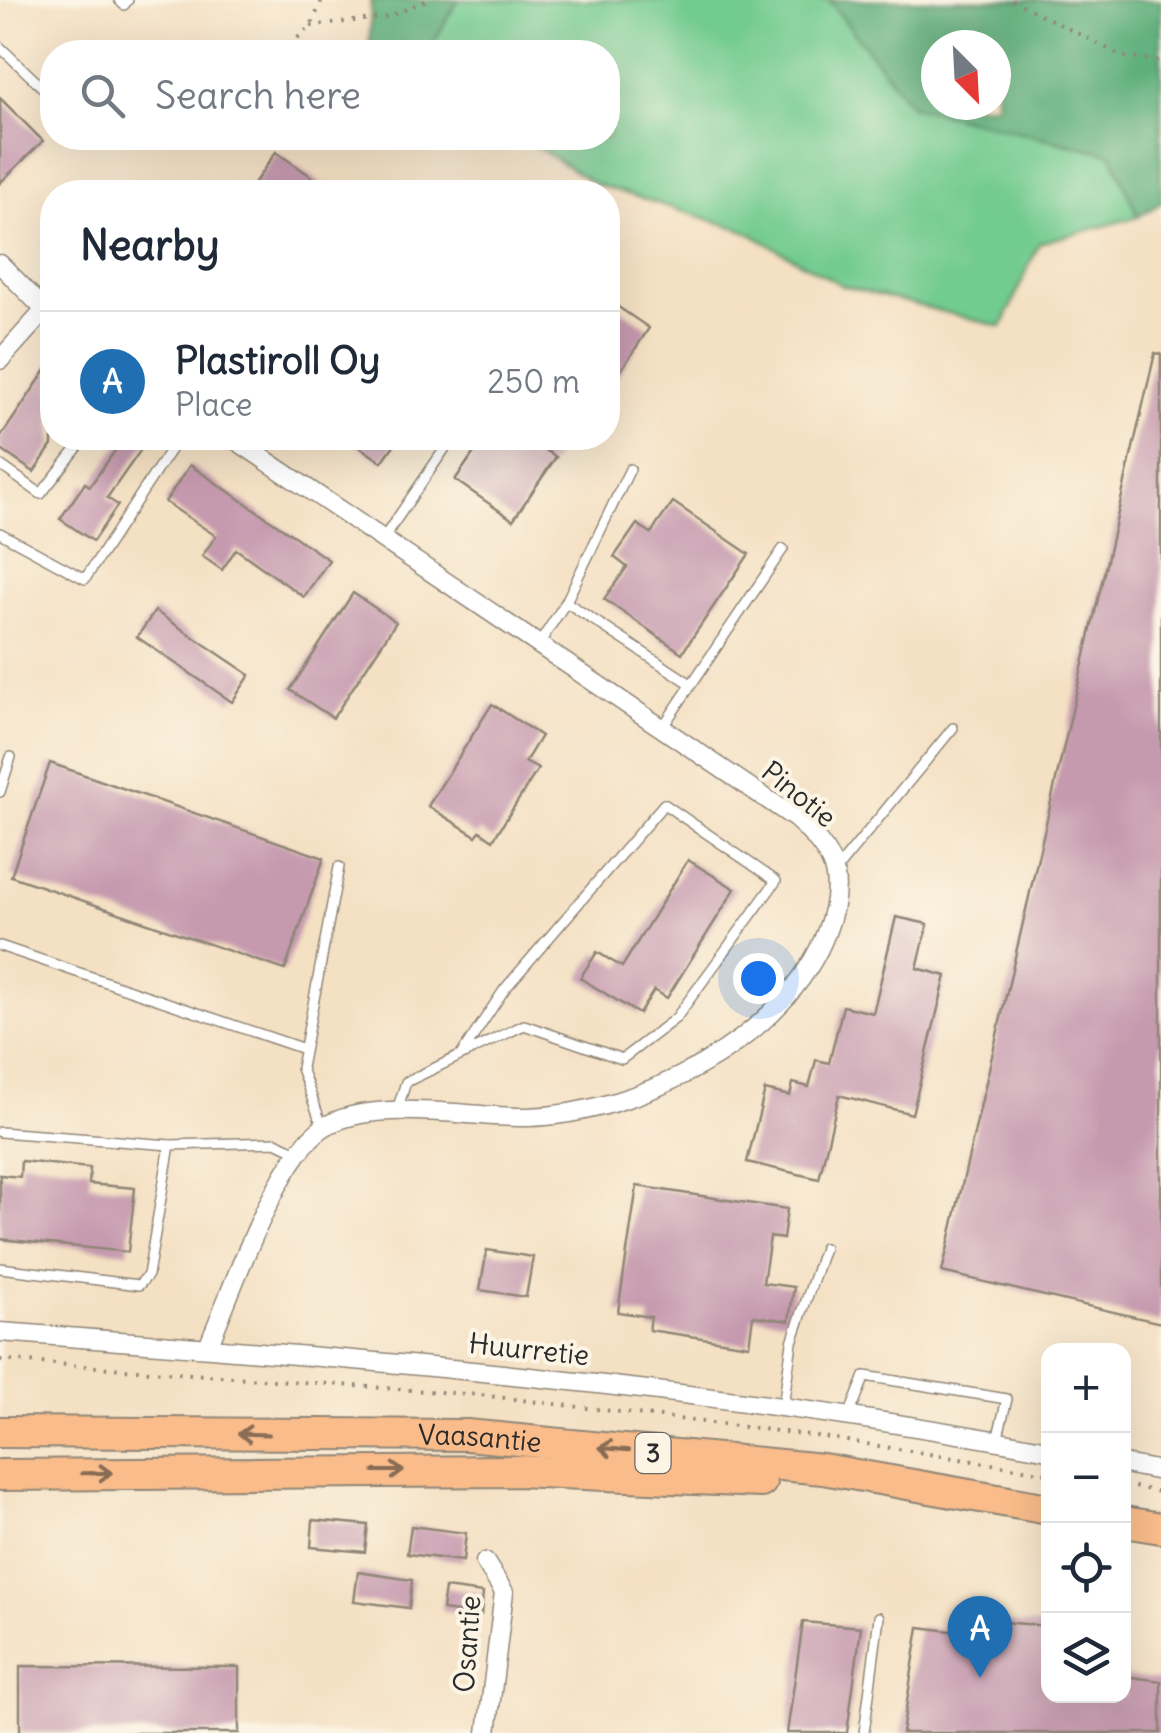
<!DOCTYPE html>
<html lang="en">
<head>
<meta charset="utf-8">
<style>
	body { margin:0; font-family:Delius,sans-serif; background:#f2f2f3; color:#1f2937 }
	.controls { position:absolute; right:30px; bottom:30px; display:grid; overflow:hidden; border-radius:20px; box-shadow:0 10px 40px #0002 }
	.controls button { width:90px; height:90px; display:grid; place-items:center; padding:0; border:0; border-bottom:2px solid #e0e1e3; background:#fff; color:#1f2937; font:50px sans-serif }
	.compass { position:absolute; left:921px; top:30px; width:90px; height:90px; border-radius:50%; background:#fff; box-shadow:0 10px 40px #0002; rotate:156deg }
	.you { position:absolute; left:758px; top:978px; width:35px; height:35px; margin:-25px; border:8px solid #fff; border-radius:50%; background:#1a73e8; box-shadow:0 0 0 15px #1a73e833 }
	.badge { display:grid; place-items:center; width:65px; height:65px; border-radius:50%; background:#1f6fb2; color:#fff; font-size:32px; font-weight:700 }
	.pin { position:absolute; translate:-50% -82px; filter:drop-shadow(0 2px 5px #0008) }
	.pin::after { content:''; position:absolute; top:52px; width:35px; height:30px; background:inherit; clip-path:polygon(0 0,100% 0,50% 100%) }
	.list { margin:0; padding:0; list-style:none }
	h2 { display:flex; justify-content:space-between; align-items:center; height:130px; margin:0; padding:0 40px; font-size:42px }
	h2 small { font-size:32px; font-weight:400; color:#747a83 }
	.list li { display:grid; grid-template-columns:65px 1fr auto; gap:30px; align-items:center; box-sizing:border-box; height:140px; padding:0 40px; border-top:2px solid #e0e1e3 }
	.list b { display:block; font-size:38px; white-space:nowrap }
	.list p { margin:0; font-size:32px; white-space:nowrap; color:#747a83 }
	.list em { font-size:32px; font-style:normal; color:#747a83 }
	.icon { flex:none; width:55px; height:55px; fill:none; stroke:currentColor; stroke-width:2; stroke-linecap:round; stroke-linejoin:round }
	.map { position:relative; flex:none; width:1161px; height:1733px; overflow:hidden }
	.search { position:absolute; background:#fff; box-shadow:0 10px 40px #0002; left:40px; top:40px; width:580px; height:110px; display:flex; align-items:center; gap:25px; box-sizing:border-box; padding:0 35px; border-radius:40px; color:#747a83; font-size:38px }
	.panel { position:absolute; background:#fff; box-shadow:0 10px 40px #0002; left:40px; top:180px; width:580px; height:270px; border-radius:40px }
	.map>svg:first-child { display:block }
	.green { fill:#72cb90; stroke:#4e7b5e; stroke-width:2.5 }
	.forest { fill:#5daf7a; stroke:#446d52; stroke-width:2.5; fill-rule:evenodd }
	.building { fill:#c599ae }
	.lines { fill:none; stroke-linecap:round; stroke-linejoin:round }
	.service-casing { stroke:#908677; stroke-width:12 }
	.minor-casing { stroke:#908677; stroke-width:21 }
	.trunk-casing { stroke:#908677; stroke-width:34 }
	.path { stroke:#908677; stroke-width:4; stroke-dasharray:2.5 8; stroke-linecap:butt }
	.service { stroke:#fff; stroke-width:9 }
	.minor { stroke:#fff; stroke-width:18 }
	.trunk { stroke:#f9bc8a; stroke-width:30 }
	.oneway { stroke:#886c56 }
	.labels { text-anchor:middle; stroke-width:8; stroke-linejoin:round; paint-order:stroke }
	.shield { fill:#fcf5e5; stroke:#6a6863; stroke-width:2.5 }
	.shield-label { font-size:25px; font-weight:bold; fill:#2b2b2b }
	.street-label { font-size:28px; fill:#2b2b2b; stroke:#fcf5e5 }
</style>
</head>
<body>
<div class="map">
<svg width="1161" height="1733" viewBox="0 0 1161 1733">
	<rect width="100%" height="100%" fill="#fcf5e5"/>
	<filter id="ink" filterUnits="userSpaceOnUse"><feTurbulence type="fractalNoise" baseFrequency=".01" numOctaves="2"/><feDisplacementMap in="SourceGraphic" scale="20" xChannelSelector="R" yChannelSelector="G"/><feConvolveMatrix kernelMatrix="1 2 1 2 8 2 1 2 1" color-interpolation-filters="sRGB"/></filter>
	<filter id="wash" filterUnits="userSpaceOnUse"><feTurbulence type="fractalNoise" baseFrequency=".0048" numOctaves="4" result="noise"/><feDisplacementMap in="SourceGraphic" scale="40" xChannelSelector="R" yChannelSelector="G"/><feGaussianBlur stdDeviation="2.25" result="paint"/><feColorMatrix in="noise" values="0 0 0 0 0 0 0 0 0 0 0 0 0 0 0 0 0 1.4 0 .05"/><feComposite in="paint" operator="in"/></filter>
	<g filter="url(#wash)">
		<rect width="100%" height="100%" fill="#f4e0c3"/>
		<path class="green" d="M458,0H829L911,106L1112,154L1138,217L1039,243L1002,327L843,286L743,230L595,184L523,138H608V52H428Z"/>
		<g class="forest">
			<path d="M371,0H458L428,52H369Z"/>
			<path d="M829,0H1161V203L1138,217L1112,154L911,106ZM936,45H996V105H936Z"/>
		</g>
		<g id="blocks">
			<g class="building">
				<path d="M0,98L43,141L0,183Z"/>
				<path d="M276,152L334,192H248Z"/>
				<path d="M608,300L649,328L608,390Z"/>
				<path d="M1155,353L1161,354V1323L942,1272Z"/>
				<path d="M52,361V445L34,472L0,449V438Z"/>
				<path d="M124,438H149L107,498L118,505L93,541L60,519L85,483L90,486Z"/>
				<path d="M346,438H399L382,462Z"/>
				<path d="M484,438H527L556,457L513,520L455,480Z"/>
				<path d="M190,465L329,560L304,597L236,549L222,570L202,556L216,536L165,502Z"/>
				<path d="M673,502L749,554L682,653L604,599L627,567L614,557L637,524L651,533Z"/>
				<path d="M353,593L396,622L333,718L290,690Z"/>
				<path d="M155,611L250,675L232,702L137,637Z"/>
				<path d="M492,704L541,736L525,762L538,769L493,840L480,831L476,836L428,806Z"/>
				<path d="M50,763L324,858L285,970L11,876Z"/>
				<path d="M688,860L735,889L667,998L654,990L639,1014L580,978L597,952L622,967Z"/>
				<path d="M896,917L928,924L917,968L946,976L912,1114L839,1095L819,1179L747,1162L765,1090L790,1096L793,1083L809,1087L816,1060L829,1063L843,1006L873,1013Z"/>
				<path d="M21,1161L90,1168L89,1184L135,1188L128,1252L0,1239V1175L20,1177Z"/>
				<path d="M637,1186L787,1209L783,1239L770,1237L763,1283L794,1287L789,1321L753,1316L749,1345L649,1330L651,1317L618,1312Z"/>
				<path d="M487,1250L533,1257L526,1297L480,1290Z"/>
				<path d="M313,1520L368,1525L365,1552L311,1547Z"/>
				<path d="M411,1526L466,1533L463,1561L407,1554Z"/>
				<path d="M358,1572L412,1580L409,1608L354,1601Z"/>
				<path d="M445,1588L483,1593L481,1615L442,1610Z"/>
				<path d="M990,1621L1048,1626V1696H1124V1676L1161,1681V1733H902L919,1627L989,1636Z"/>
				<path d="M803,1622L861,1627L847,1733H787Z"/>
				<path d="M20,1666L239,1667V1733H20Z"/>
			</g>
		</g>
	</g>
	<g filter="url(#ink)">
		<use href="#blocks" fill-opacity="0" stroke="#908677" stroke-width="2.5"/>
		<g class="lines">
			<g class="service-casing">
				<g id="service">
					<path d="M119,0L124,5L128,0"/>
					<path d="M0,47L43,88"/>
					<path d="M0,465L41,494L85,438"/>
					<path d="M0,533L85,579L178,438"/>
					<path d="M383,539L452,438"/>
					<path d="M566,602L630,469"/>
					<path d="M539,644L566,602L691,684"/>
					<path d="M662,728L783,549"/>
					<path d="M0,792L11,757"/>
					<path d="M836,870L953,728"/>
					<path d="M0,946L304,1049"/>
					<path d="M397,1110L406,1082L524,1025L622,1059L676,1018L776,881L664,804L504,990L461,1055"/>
					<path d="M323,1128L301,1068L339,867"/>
					<path d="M0,1132L170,1145L276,1142L299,1153"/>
					<path d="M0,1268L139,1285L148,1275L170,1145"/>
					<path d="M783,1407L792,1342L824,1248"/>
					<path d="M848,1418L865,1376L1007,1399L997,1440"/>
					<path d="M864,1733L879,1617"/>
				</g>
			</g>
			<g class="minor-casing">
				<g id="minor">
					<path d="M0,264L45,310"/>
					<path d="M0,360L45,310L52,315"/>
					<path d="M0,1332C350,1358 703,1385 1048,1450"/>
					<path d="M208,1346C232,1292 276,1158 324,1127C373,1097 470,1118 527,1117C636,1115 787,1040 827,930C846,878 835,854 795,818L233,438"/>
					<path d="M1124,1464L1161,1471"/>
					<path d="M485,1562L504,1592L487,1733"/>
				</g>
			</g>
			<g class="trunk-casing">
				<g id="trunk">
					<path id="s1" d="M0,1432L467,1435L823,1469L1048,1509"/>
					<path d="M0,1475L517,1471L761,1482"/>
					<path d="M1124,1522L1161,1528"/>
				</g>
			</g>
			<g class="path">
				<path d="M1012,0L1124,57L1161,61"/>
				<path d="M311,26L388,17L427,0"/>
				<path d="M282,52L311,26L322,0"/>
				<path d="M0,1360L480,1395L810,1435L1048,1473"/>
				<path d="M1124,1485L1161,1492"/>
			</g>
			<use href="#service" class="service"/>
			<use href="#minor" class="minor"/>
			<use href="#trunk" class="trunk"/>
		</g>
		<defs><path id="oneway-shaft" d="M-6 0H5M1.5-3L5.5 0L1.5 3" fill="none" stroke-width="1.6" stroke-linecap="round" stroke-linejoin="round" transform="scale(2.5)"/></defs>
		<g class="oneway">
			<use href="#oneway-shaft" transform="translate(253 1434) rotate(-178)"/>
			<use href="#oneway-shaft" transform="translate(614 1449) rotate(-175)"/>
			<use href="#oneway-shaft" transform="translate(389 1471)"/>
			<use href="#oneway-shaft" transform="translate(97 1473) rotate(-1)"/>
		</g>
	</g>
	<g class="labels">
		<rect class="shield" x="635.5" y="1433" width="35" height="40" rx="8"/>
		<g class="shield-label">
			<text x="653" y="1462">3</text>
		</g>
		<g class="street-label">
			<text transform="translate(799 794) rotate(39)" y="10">Pinotie</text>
			<text transform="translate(529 1349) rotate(6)" y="10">Huurretie</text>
			<text dy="10" stroke="none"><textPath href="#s1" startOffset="480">Vaasantie</textPath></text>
			<text transform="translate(467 1644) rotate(-86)" y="10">Osantie</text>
		</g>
	</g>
</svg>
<div class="controls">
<button>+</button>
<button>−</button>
<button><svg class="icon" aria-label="locate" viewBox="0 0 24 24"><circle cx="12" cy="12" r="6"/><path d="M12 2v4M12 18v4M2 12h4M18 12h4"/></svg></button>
<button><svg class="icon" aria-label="layers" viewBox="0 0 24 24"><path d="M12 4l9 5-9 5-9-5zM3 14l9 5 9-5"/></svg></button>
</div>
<svg class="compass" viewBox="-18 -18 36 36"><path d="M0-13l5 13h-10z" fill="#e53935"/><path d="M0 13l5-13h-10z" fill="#747a83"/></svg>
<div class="you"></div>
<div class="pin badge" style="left:980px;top:1678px">A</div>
<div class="search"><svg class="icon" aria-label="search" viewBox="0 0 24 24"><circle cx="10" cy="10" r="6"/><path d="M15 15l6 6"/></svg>Search here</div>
<section class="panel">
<h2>Nearby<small></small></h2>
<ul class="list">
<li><span class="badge">A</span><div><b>Plastiroll Oy</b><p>Place</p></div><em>250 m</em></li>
</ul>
</section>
</div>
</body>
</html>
